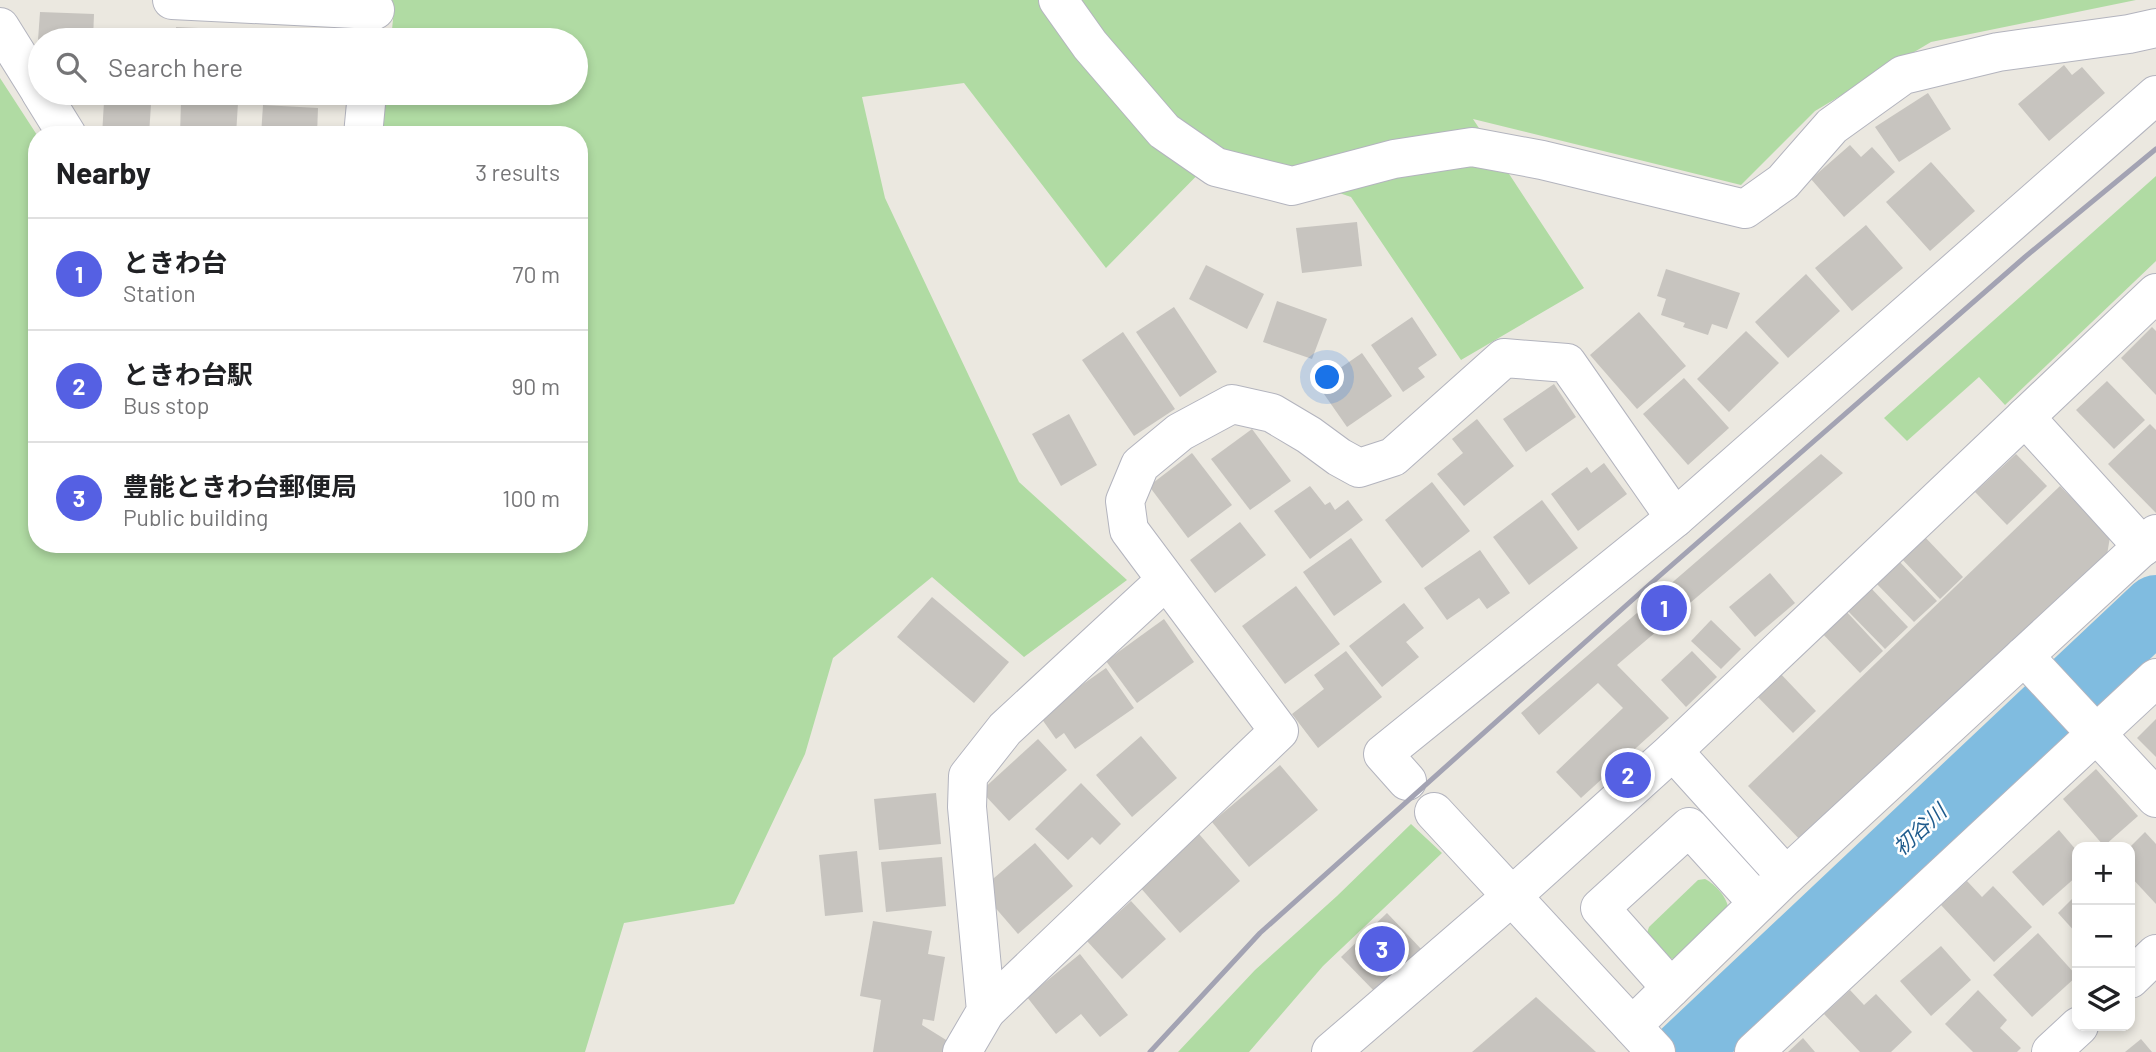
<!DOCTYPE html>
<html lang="en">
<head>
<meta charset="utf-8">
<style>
	body { margin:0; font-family:Barlow,"Noto Sans JP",sans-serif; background:#f6f6f6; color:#202124 }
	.controls { position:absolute; right:21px; bottom:21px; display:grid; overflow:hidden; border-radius:14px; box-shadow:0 4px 10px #0003 }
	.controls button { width:63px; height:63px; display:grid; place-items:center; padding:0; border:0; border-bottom:2px solid #e0e0e0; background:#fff; color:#202124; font:35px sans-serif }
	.you { position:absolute; left:1328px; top:378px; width:24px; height:24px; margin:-18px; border:5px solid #fff; border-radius:50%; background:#1a73e8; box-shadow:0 0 0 10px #1a73e833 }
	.badge { display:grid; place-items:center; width:46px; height:46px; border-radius:50%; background:#5560e3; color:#fff; font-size:23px; font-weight:700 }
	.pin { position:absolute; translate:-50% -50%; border:4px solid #fff; box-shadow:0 2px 7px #0006 }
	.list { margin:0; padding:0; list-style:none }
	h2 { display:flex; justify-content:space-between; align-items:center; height:91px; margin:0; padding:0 28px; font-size:30px }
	h2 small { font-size:23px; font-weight:400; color:#757577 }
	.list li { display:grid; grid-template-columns:46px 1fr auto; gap:21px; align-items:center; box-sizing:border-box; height:112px; padding:0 28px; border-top:2px solid #e0e0e0 }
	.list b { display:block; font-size:26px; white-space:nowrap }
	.list p { margin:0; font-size:23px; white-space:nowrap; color:#757577 }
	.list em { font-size:23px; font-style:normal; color:#757577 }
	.icon { flex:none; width:38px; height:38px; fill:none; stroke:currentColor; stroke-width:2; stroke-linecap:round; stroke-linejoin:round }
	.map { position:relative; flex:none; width:2156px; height:1052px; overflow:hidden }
	.search { position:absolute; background:#fff; box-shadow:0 4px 10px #0003; left:28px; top:28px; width:560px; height:77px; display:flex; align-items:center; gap:18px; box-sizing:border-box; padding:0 24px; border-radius:38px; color:#757577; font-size:26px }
	.panel { position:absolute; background:#fff; box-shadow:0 4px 10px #0003; left:28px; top:126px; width:560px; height:427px; border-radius:28px }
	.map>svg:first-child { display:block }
	.green { fill:#b0dba3 }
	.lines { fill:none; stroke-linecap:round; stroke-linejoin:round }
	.river { stroke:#80bce0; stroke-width:66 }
	.building { fill:#c7c4bf }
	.minor-casing { stroke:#b3b4be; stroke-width:40 }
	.minor { stroke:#fff; stroke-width:38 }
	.rail { stroke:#a3a3b3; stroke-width:5 }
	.labels { text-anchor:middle; stroke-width:5; stroke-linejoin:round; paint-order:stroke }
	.water-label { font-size:21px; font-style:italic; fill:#1f5b8c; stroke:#fff }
</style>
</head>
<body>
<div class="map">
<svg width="2156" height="1052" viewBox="0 0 2156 1052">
	<rect width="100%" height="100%" fill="#ebe8e0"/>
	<g class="green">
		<path d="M390,0H2136L1931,42L1815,111L1741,185L1473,119L1584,288L1461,360L1351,197L1220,152L1106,268L964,83L862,97L885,198L1019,482L1127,580L1024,657L932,577L833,658L805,754L734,904L624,923L585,1052H0V78L37,135V544H579V135H382L386,93H576V40H391L394,9Z"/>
		<path d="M2156,176V261L2005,405L1979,377L1907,441L1884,418Z"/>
		<path d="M1411,824L1442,853L1323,966L1249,1052H1178L1255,970L1337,896Z"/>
		<path d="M1705,879C1715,884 1728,898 1728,909L1674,959L1668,958L1647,933L1649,927L1698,880Z"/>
	</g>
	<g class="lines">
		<path class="river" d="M1685,1052L2156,608"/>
	</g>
	<g class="building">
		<path d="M40,12L94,14L93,40H38Z"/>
		<path d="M176,27L221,29L220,40H176Z"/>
		<path d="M115,28L156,30V40H114Z"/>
		<path d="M238,31L280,33L279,40H237Z"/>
		<path d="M2064,65L2072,75L2082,67L2105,93L2049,141L2018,104Z"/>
		<path d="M300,93H343V104L299,101Z"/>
		<path d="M1928,93L1951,129L1899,162L1875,127Z"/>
		<path d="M181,101L238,103L236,135H180Z"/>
		<path d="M104,102L151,104L149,135H102Z"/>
		<path d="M263,105L318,108L317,135H261Z"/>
		<path d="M1850,145L1861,157L1872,147L1895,172L1844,217L1811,179Z"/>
		<path d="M1931,162L1975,211L1930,251L1886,202Z"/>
		<path d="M1357,222L1362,266L1302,273L1296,228Z"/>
		<path d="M1866,225L1903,268L1852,311L1815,268Z"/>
		<path d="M1206,265L1264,294L1247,329L1189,299Z"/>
		<path d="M1666,269L1740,293L1727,329L1712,324L1708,335L1683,327L1685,323L1661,315L1666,299L1657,296Z"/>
		<path d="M1806,274L1840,311L1788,358L1755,322Z"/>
		<path d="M1277,301L1327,319L1312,359L1263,342Z"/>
		<path d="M1174,307L1217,372L1180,397L1136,332Z"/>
		<path d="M1639,312L1686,366L1637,409L1590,355Z"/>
		<path d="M1412,317L1437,355L1418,368L1425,377L1403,392L1371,345Z"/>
		<path d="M2152,327L2156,331V395L2121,358Z"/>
		<path d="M1746,331L1779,363L1729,412L1697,379Z"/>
		<path d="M1123,332L1175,409L1134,436L1082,360Z"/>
		<path d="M1362,353L1392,396L1347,427L1317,384Z"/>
		<path d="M1684,378L1729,428L1688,465L1643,414Z"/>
		<path d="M2107,381L2145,420L2114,449L2076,410Z"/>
		<path d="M1554,384L1576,417L1526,452L1503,419Z"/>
		<path d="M1069,414L1097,465L1061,486L1032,434Z"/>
		<path d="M1477,419L1514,466L1464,506L1437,474L1463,453L1452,439Z"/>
		<path d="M2150,424L2156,430V513L2108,464Z"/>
		<path d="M1252,429L1291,481L1250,510L1211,459Z"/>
		<path d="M1192,453L1232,505L1188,538L1149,486Z"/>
		<path d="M1821,454L1843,473L1617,665L1669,718L1581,798L1556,772L1623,708L1598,683L1539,735L1521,713Z"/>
		<path d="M2016,454L2047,486L2007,525L1975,492Z"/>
		<path d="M1604,463L1627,494L1578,531L1551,494L1587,467L1591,473Z"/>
		<path d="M1432,482L1470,531L1422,568L1385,520Z"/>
		<path d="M1310,486L1325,505L1330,502L1335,510L1348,500L1363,520L1310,559L1274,511Z"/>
		<path d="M2060,486L2110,537L2107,555L1805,845L1748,786Z"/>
		<path d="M1542,500L1578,548L1529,585L1493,537Z"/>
		<path d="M1240,522L1266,555L1215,593L1190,560Z"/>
		<path d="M1923,535L1963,577L1940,599L1900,557Z"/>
		<path d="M1351,538L1382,582L1334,616L1303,572Z"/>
		<path d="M1480,550L1510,593L1487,609L1479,598L1447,620L1424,588Z"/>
		<path d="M1897,559L1937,601L1914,622L1874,581Z"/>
		<path d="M1770,573L1795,603L1755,637L1729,607Z"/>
		<path d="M1296,586L1340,644L1285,684L1242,626Z"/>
		<path d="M1869,586L1908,627L1885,649L1845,608Z"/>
		<path d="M932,597L1009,662L974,703L897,637Z"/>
		<path d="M1404,603L1424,628L1406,642L1419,657L1382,687L1349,646Z"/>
		<path d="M1844,609L1883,651L1860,673L1820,631Z"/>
		<path d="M1164,619L1194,662L1137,703L1106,661Z"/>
		<path d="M1711,620L1741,649L1721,669L1691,641Z"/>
		<path d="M1346,651L1382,697L1318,748L1292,714L1324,689L1314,675Z"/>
		<path d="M1692,651L1717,677L1686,707L1661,680Z"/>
		<path d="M1106,668L1134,708L1075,749L1064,733L1056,739L1039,715Z"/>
		<path d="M1776,669L1816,711L1793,733L1753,692Z"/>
		<path d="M2156,719V757L2137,738Z"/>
		<path d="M1141,736L1177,778L1132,817L1096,775Z"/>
		<path d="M1038,739L1067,770L1009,821L981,791Z"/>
		<path d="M1280,765L1318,810L1249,867L1212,822Z"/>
		<path d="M2096,769L2138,816L2104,846L2063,799Z"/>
		<path d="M1081,783L1121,824L1100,845L1092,837L1068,860L1035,829Z"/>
		<path d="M936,793L941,844L879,850L874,799Z"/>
		<path d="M2059,830L2077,851V876L2043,906L2012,872Z"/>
		<path d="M2145,832L2156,844V904L2130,876V847Z"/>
		<path d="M1199,834L1240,881L1180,933L1139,886Z"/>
		<path d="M1035,843L1073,886L1018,934L980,890Z"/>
		<path d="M857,851L863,912L825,916L819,855Z"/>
		<path d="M942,857L946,906L886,912L881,862Z"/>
		<path d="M1967,881L1982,897L1993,886L2032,927L1994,962L1941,905Z"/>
		<path d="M2077,894V934L2058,913Z"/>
		<path d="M1131,901L1166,939L1122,979L1087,941Z"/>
		<path d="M1387,913L1423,951L1377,994L1341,957Z"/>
		<path d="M873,921L932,931L928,954L945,957L934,1021L923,1019L922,1025L951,1043L945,1052H873L881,1000L860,996Z"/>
		<path d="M2038,933L2077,976L2032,1017L1993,975Z"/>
		<path d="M1941,946L1971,980L1931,1016L1900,981Z"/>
		<path d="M1080,954L1128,1015L1100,1037L1081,1014L1056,1034L1027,997Z"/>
		<path d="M1850,990L1864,1005L1876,994L1912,1032L1891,1052H1860L1824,1014Z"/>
		<path d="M1978,990L2007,1020L2000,1028L2021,1048L2017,1052H1973L1945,1024Z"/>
		<path d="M1536,997L1596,1052H1472Z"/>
		<path d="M1803,1038L1815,1052H1788Z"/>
		<path d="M2141,1039L2152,1052H2125Z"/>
	</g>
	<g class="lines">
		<g class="minor-casing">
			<g id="minor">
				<path d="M172,0L375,10"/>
				<path d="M1058,0L1090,45L1164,131L1216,167L1292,186L1394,159L1472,147L1542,160L1745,209L1783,182L1832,126L1903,75L1998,52L2129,34L2156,28"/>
				<path d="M0,27L40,91"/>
				<path d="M41,93L67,135"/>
				<path d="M363,135L367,93"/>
				<path d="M2025,417L2143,547"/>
				<path d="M2024,656L2156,798"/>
				<path d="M1673,751L1786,876"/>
				<path d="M1407,781L1383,754L1675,518L2156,95"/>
				<path d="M1434,812L1656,1052"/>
				<path d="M2130,979L2156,954"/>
				<path d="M1671,988L1600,908L1689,827L1758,903"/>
				<path d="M986,1011L1279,731L1129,530L1125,501L1140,465L1180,432L1232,404L1272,413L1309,435L1339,457L1359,468L1393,457L1504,358L1567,363L1675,518"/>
				<path d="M1632,1026L1786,876L2156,534"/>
				<path d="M962,1052L986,1011L967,807L968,776L1005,729L1165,581"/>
				<path d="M1331,1052L1512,896L1673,751L2156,293"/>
				<path d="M1754,1052L2156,678"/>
				<path d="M2051,1052L2079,1026"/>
			</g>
		</g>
		<use href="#minor" class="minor"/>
		<path class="rail" d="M1150,1052L1260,933L1649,585L2025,257L2156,149"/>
	</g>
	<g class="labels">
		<g class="water-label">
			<text transform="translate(1920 830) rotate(-43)" y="7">初谷川</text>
		</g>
	</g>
</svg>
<div class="controls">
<button>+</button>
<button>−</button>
<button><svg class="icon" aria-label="layers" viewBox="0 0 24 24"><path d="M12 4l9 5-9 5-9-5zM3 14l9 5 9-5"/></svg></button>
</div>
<div class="you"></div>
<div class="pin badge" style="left:1664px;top:608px">1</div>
<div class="pin badge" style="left:1628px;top:775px">2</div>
<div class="pin badge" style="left:1382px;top:949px">3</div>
<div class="search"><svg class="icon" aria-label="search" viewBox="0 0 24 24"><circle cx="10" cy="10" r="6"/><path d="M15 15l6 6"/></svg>Search here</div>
<section class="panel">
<h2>Nearby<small>3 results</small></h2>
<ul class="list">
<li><span class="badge">1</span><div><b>ときわ台</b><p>Station</p></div><em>70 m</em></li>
<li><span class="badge">2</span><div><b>ときわ台駅</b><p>Bus stop</p></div><em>90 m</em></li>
<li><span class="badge">3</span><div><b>豊能ときわ台郵便局</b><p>Public building</p></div><em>100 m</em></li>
</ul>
</section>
</div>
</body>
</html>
